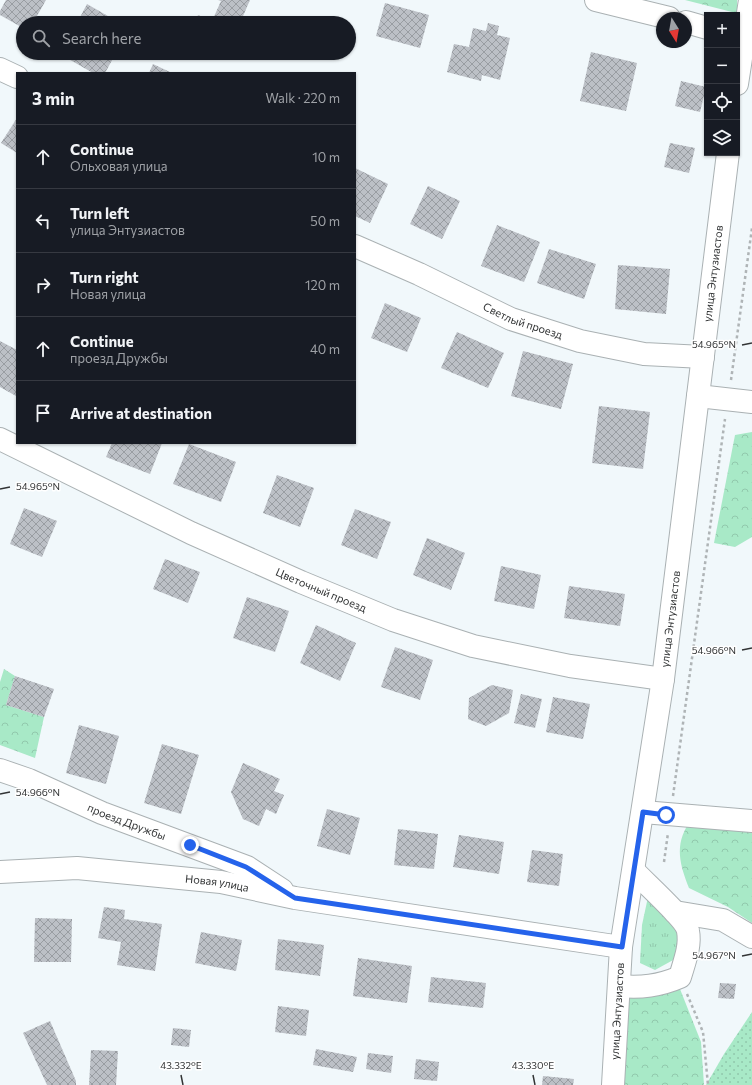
<!DOCTYPE html>
<html lang="en">
<head>
<meta charset="utf-8">
<style>
	body { margin:0; font-family:Commissioner,sans-serif; background:#242831; color:#f1f3f6 }
	.controls { position:absolute; right:12px; top:12px; display:grid; overflow:hidden; border-radius:0px; box-shadow:0 1px 3px #0004 }
	.controls button { width:36px; height:36px; display:grid; place-items:center; padding:0; border:0; border-bottom:1px solid #363941; background:#171b24; color:#f1f3f6; font:20px sans-serif }
	.compass { position:absolute; left:656px; top:12px; width:36px; height:36px; border-radius:50%; background:#171b24; box-shadow:0 1px 3px #0004; rotate:169deg }
	.stop { position:absolute; width:12px; height:12px; margin:-9px; border:3px solid #2563eb; border-radius:50%; background:#fff }
	.stop.end { background:#2563eb; border-color:#fff; box-shadow:0 1px 4px #0008 }
	.list { margin:0; padding:0; list-style:none }
	h2 { display:flex; justify-content:space-between; align-items:center; height:52px; margin:0; padding:0 16px; font-size:17px }
	h2 small { font-size:13px; font-weight:400; color:#9ea1a6 }
	.list li { display:grid; grid-template-columns:26px 1fr auto; gap:12px; align-items:center; box-sizing:border-box; height:64px; padding:0 16px; border-top:1px solid #363941 }
	.list b { display:block; font-size:15px; white-space:nowrap }
	.list p { margin:0; font-size:13px; white-space:nowrap; color:#9ea1a6 }
	.list em { font-size:13px; font-style:normal; color:#9ea1a6 }
	.icon { flex:none; width:22px; height:22px; fill:none; stroke:currentColor; stroke-width:2; stroke-linecap:round; stroke-linejoin:round }
	.map { position:relative; flex:none; width:752px; height:1085px; overflow:hidden }
	.search { position:absolute; background:#171b24; box-shadow:0 1px 3px #0004; left:16px; top:16px; width:340px; height:44px; display:flex; align-items:center; gap:10px; box-sizing:border-box; padding:0 14px; border-radius:22px; color:#9ea1a6; font-size:15px }
	.panel { position:absolute; background:#171b24; box-shadow:0 1px 3px #0004; left:16px; top:72px; width:340px; height:372px; border-radius:0px }
	.map>svg:first-child { display:block }
	.grass { fill:url(#grass-tufts) }
	.forest { fill:url(#forest-crowns) }
	.garden { fill:url(#garden-dots) }
	.building { fill:url(#building-cross-hatch) }
	.lines { fill:none; stroke-linecap:round; stroke-linejoin:round }
	.minor-casing { stroke:#aab1b3; stroke-width:24 }
	.path { stroke:#afb4b6; stroke-width:2.5; stroke-dasharray:3 3; stroke-linecap:butt }
	.minor { stroke:#fff; stroke-width:22 }
	.route { stroke:#2563eb; stroke-width:5 }
	.ticks { fill:none; stroke:#323435; stroke-width:1.5 }
	.labels { text-anchor:middle; stroke-width:3; stroke-linejoin:round; paint-order:stroke }
	.street-label { font-size:11px; fill:#323435; stroke:#fff }
	.ticks-label { font-size:10px; text-anchor:middle; fill:#323435; stroke:#fff; stroke-width:3; stroke-linejoin:round; paint-order:stroke }
</style>
</head>
<body>
<div class="map">
<svg width="752" height="1085" viewBox="0 0 752 1085">
	<defs>
		<pattern id="grass-tufts" width="24" height="20" patternUnits="userSpaceOnUse"><rect width="24" height="20" fill="#a8e9c7"/><path d="M3 7l-1-3M5 7V3M7 7l1-3M15 17l-1-3M17 17v-4M19 17l1-3" fill="none" stroke="#91c8ac"/></pattern>
		<pattern id="forest-crowns" width="20" height="18" patternUnits="userSpaceOnUse"><rect width="20" height="18" fill="#a8e9c7"/><path d="M2 6a3 3 0 1 1 6 0M12 15a3 3 0 1 1 6 0" fill="none" stroke="#91c8ac"/></pattern>
		<pattern id="garden-dots" width="8" height="8" patternUnits="userSpaceOnUse"><rect width="8" height="8" fill="#a8e9c7"/><path d="M2 2h.1M6 6h.1" fill="none" stroke="#91c8ac" stroke-width="1.8" stroke-linecap="round"/></pattern>
		<pattern id="building-cross-hatch" width="8" height="8" patternUnits="userSpaceOnUse"><rect width="8" height="8" fill="#bcc0c6"/><path d="M0 0l8 8M0 8l8-8" fill="none" stroke="#999da2"/></pattern>
	</defs>
	<rect width="100%" height="100%" fill="#f1f8fb"/>
	<path class="grass" d="M648,897L679,929L681,942L675,959L655,970L640,963L642,925Z"/>
	<g class="forest">
		<path d="M685,0H737V13H736Z"/>
		<path d="M752,432V537L735,547L714,543L735,435Z"/>
		<path d="M4,669L15,676L6,705L44,717L35,758L0,745V682Z"/>
		<path d="M689,823L752,824V923L728,907L689,888C680,865 674,845 689,823Z"/>
		<path d="M680,989L701,1042L704,1085H622L630,991Z"/>
	</g>
	<path class="garden" d="M752,1012V1085H706L724,1054Z"/>
	<g class="building">
		<path d="M6,0H46L33,23H23V28L0,15V11Z"/>
		<path d="M218,0H250L240,23H195L198,15L212,21L221,1Z"/>
		<path d="M385,3L429,15L420,48L376,36Z"/>
		<path d="M87,4L120,23H77Z"/>
		<path d="M488,23L499,26L497,35L510,38L500,80L482,75L481,81L447,72L454,44L469,47L473,28L486,31Z"/>
		<path d="M591,52L637,63L626,111L580,101Z"/>
		<path d="M58,53H116L105,73H93Z"/>
		<path d="M153,64L172,73H149Z"/>
		<path d="M681,81L706,87L700,112L675,106Z"/>
		<path d="M17,118V153L1,143Z"/>
		<path d="M670,143L695,148L689,173L664,167Z"/>
		<path d="M355,168L388,184L370,223L355,216Z"/>
		<path d="M428,186L460,201L442,239L410,224Z"/>
		<path d="M497,225L540,242L524,282L481,266Z"/>
		<path d="M549,249L596,264L584,299L537,283Z"/>
		<path d="M618,265L670,269L666,314L615,309Z"/>
		<path d="M385,303L421,318L407,352L371,338Z"/>
		<path d="M457,332L504,353L488,388L441,368Z"/>
		<path d="M0,341L17,350L16,396L0,387Z"/>
		<path d="M523,351L573,364L561,409L511,396Z"/>
		<path d="M599,406L650,412L643,469L592,463Z"/>
		<path d="M112,443H162L150,474L106,457Z"/>
		<path d="M189,444L236,462L221,502L173,484Z"/>
		<path d="M277,475L314,488L300,527L263,513Z"/>
		<path d="M24,508L57,521L42,557L10,544Z"/>
		<path d="M355,509L391,522L377,559L341,545Z"/>
		<path d="M427,538L465,553L451,590L413,575Z"/>
		<path d="M165,559L200,572L188,603L153,589Z"/>
		<path d="M501,566L541,575L534,609L494,601Z"/>
		<path d="M569,586L625,594L620,626L564,618Z"/>
		<path d="M247,597L289,611L275,652L233,638Z"/>
		<path d="M316,625L356,643L340,681L300,663Z"/>
		<path d="M395,647L433,660L420,700L381,687Z"/>
		<path d="M15,676L54,689L44,717L6,705Z"/>
		<path d="M492,685L513,690L509,713L486,726L468,719L469,698Z"/>
		<path d="M521,694L542,699L535,728L514,723Z"/>
		<path d="M553,697L590,704L583,739L546,732Z"/>
		<path d="M79,725L119,736L106,784L66,773Z"/>
		<path d="M162,744L199,755L181,814L144,803Z"/>
		<path d="M243,763L280,779L274,791L284,795L276,814L266,809L259,826L243,819L231,792Z"/>
		<path d="M327,809L360,818L350,855L317,846Z"/>
		<path d="M398,829L438,834L434,869L394,865Z"/>
		<path d="M459,835L504,842L499,874L453,867Z"/>
		<path d="M532,850L563,854L559,886L527,882Z"/>
		<path d="M104,907L125,910L124,919L162,924L155,971L117,965L121,942L98,938Z"/>
		<path d="M35,918L72,919L71,962H34Z"/>
		<path d="M201,932L242,940L236,971L195,963Z"/>
		<path d="M278,939L324,945L320,976L275,970Z"/>
		<path d="M358,958L412,966L407,1003L353,996Z"/>
		<path d="M431,977L486,983L483,1008L428,1002Z"/>
		<path d="M720,983L736,984L734,999L718,998Z"/>
		<path d="M278,1006L309,1010L306,1036L275,1032Z"/>
		<path d="M50,1021L76,1081V1085H47L23,1033Z"/>
		<path d="M173,1028L191,1030L189,1047L171,1045Z"/>
		<path d="M316,1049L357,1057L353,1072L313,1065Z"/>
		<path d="M91,1050L118,1051L116,1085H89Z"/>
		<path d="M368,1053L393,1056L391,1073L366,1069Z"/>
		<path d="M416,1059L439,1062L437,1081L414,1079Z"/>
		<path d="M543,1076L574,1079L573,1085H542Z"/>
	</g>
	<g class="lines">
		<g class="minor-casing">
			<g id="minor">
				<path d="M596,0L669,18"/>
				<path d="M686,22L707,28"/>
				<path d="M0,69L17,77"/>
				<path d="M737,84L750,0"/>
				<path id="s1" d="M355,246L419,274L511,319L580,341L644,354L703,357"/>
				<path d="M698,396L752,402"/>
				<path id="s2" d="M0,439L191,533L301,582L393,620L473,646L570,666L663,679"/>
				<path id="s3" d="M0,770L29,780L102,813L247,867L282,890"/>
				<path d="M643,812L752,821"/>
				<path id="s4" d="M0,872L77,868L221,882L295,898L621,947"/>
				<path d="M675,912L723,920L752,937"/>
				<path d="M619,986C641,988 659,986 680,977C684,963 691,946 688,931C686,919 644,882 634,871"/>
				<path id="s5" d="M613,1085L621,947L663,679L728,153"/>
			</g>
		</g>
		<g class="path">
			<path d="M731,380L752,228"/>
			<path d="M673,796L725,419"/>
			<path d="M664,862L668,833"/>
			<path d="M687,994L703,1032L708,1085"/>
		</g>
		<use href="#minor" class="minor"/>
	</g>
	<g class="lines">
		<path class="route" d="M190,845L246,867L295,898L622,947L643,812L666,815"/>
	</g>
	<path class="ticks" d="M742,345L752,343M0,489L10,487M742,650L752,648M0,794L10,792M742,956L752,954M181,1075L183,1085M533,1075L535,1085"/>
	<g class="labels">
		<g class="street-label">
			<text dy="4" stroke="none"><textPath href="#s5" startOffset="818">улица Энтузиастов</textPath></text>
			<text dy="4" stroke="none"><textPath href="#s1" startOffset="184">Светлый проезд</textPath></text>
			<text dy="4" stroke="none"><textPath href="#s2" startOffset="355">Цветочный проезд</textPath></text>
			<text dy="4" stroke="none"><textPath href="#s5" startOffset="470">улица Энтузиастов</textPath></text>
			<text dy="4" stroke="none"><textPath href="#s3" startOffset="137">проезд Дружбы</textPath></text>
			<text dy="4" stroke="none"><textPath href="#s4" startOffset="218">Новая улица</textPath></text>
			<text dy="4" stroke="none"><textPath href="#s5" startOffset="74">улица Энтузиастов</textPath></text>
		</g>
	</g>
	<g class="ticks-label">
		<text x="714" y="348">54.965°N</text>
		<text x="38" y="490">54.965°N</text>
		<text x="714" y="654">54.966°N</text>
		<text x="38" y="796">54.966°N</text>
		<text x="714" y="959">54.967°N</text>
		<text x="181" y="1069">43.332°E</text>
		<text x="533" y="1069">43.330°E</text>
	</g>
</svg>
<div class="controls">
<button>+</button>
<button>−</button>
<button><svg class="icon" aria-label="locate" viewBox="0 0 24 24"><circle cx="12" cy="12" r="6"/><path d="M12 2v4M12 18v4M2 12h4M18 12h4"/></svg></button>
<button><svg class="icon" aria-label="layers" viewBox="0 0 24 24"><path d="M12 4l9 5-9 5-9-5zM3 14l9 5 9-5"/></svg></button>
</div>
<svg class="compass" viewBox="-18 -18 36 36"><path d="M0-13l5 13h-10z" fill="#e53935"/><path d="M0 13l5-13h-10z" fill="#9ea1a6"/></svg>
<div class="stop" style="left:666px;top:815px"></div>
<div class="stop end" style="left:190px;top:845px"></div>
<div class="search"><svg class="icon" aria-label="search" viewBox="0 0 24 24"><circle cx="10" cy="10" r="6"/><path d="M15 15l6 6"/></svg>Search here</div>
<section class="panel">
<h2>3 min<small>Walk · 220 m</small></h2>
<ul class="list">
<li><svg class="icon" aria-label="ahead" viewBox="0 0 24 24"><path d="M12 20V5M6 11l6-6 6 6"/></svg><div><b>Continue</b><p>Ольховая улица</p></div><em>10 m</em></li>
<li><svg class="icon" aria-label="left" viewBox="0 0 24 24"><path d="M17 20v-9H6M10 6l-5 5 5 5"/></svg><div><b>Turn left</b><p>улица Энтузиастов</p></div><em>50 m</em></li>
<li><svg class="icon" aria-label="right" viewBox="0 0 24 24"><path d="M7 20v-9h11M14 6l5 5-5 5"/></svg><div><b>Turn right</b><p>Новая улица</p></div><em>120 m</em></li>
<li><svg class="icon" aria-label="ahead" viewBox="0 0 24 24"><path d="M12 20V5M6 11l6-6 6 6"/></svg><div><b>Continue</b><p>проезд Дружбы</p></div><em>40 m</em></li>
<li><svg class="icon" aria-label="arrive" viewBox="0 0 24 24"><path d="M6 21V4h12l-3 4 3 4H6"/></svg><div><b>Arrive at destination</b></div></li>
</ul>
</section>
</div>
</body>
</html>
